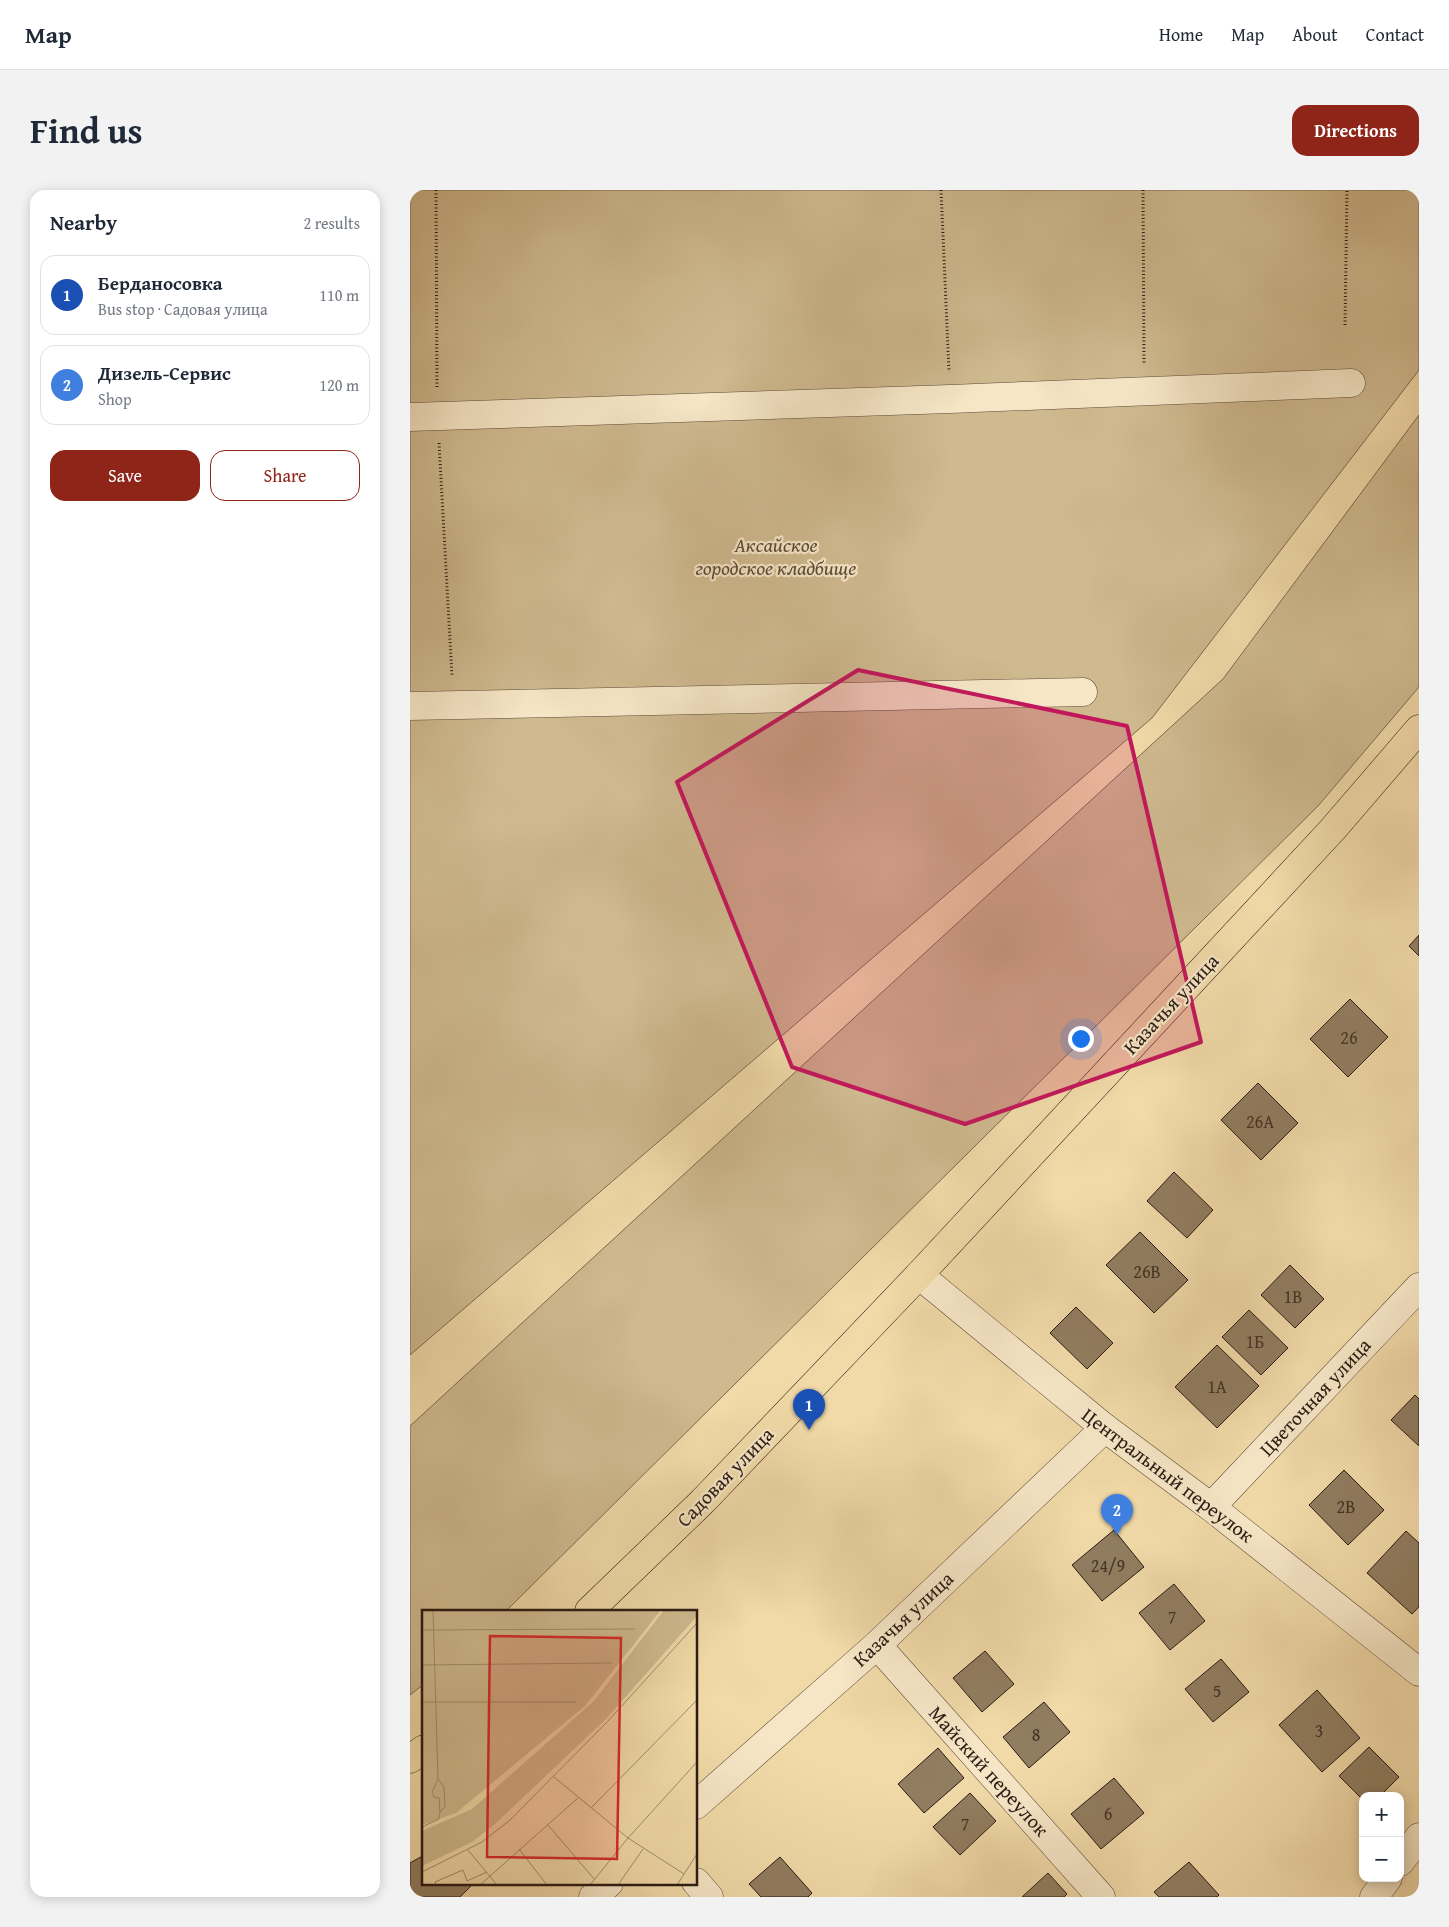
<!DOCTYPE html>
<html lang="en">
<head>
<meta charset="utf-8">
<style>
	body { margin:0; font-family:"Gentium Book Plus",serif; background:#f2f2f3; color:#1f2937 }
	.controls { position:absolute; right:15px; bottom:15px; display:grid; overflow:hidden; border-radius:10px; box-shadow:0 2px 12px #0003 }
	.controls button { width:45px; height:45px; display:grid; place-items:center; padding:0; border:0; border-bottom:1px solid #e0e1e3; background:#fff; color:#1f2937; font:25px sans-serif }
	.you { position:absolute; left:670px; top:848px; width:18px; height:18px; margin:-12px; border:4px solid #fff; border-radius:50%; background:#1a73e8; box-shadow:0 0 0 8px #1a73e833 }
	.badge { display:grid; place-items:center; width:32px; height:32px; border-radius:50%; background:#8f2418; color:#fff; font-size:16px; font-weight:700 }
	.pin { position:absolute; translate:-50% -41px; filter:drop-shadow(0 1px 2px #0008) }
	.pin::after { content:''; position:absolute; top:26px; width:18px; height:15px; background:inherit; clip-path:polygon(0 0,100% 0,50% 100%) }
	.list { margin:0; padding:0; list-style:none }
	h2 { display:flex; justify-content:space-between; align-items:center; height:65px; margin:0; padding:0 20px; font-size:21px }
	h2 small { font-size:16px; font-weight:400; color:#747a83 }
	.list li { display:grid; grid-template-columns:32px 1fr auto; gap:15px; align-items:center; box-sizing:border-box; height:80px; margin:0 10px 10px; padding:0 10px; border:1px solid #e0e1e3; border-radius:15px }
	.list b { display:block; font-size:19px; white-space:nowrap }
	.list p { margin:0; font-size:16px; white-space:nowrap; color:#747a83 }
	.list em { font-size:16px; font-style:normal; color:#747a83 }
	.actions { display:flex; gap:10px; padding:15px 20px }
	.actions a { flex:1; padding:11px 0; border:1px solid #8f2418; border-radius:15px; text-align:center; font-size:18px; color:#8f2418 }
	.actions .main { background:#8f2418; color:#fff }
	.map { position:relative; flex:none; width:1009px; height:1707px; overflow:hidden; border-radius:15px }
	header { display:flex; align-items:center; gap:30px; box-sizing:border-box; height:70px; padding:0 25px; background:#fff; border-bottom:1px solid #e0e1e3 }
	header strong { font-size:24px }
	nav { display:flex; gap:28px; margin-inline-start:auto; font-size:18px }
	.intro { display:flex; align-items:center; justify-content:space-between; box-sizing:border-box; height:120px; padding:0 30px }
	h1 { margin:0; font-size:35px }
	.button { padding:12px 22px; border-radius:15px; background:#8f2418; color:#fff; font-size:18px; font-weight:700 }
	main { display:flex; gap:30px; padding:0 30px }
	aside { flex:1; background:#fff; border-radius:15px; box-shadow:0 2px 12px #0003 }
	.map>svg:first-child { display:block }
	.green { fill:#cfb98f; stroke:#7c6a51 }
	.building { fill:#917d60; stroke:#2a1a13 }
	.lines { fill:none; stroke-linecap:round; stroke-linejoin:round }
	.minor-casing { stroke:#5c4a38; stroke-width:29 }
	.major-casing { stroke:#2a1a13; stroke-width:29 }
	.path { stroke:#2a1a13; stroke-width:3; stroke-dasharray:1 2.5; stroke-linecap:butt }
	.minor { stroke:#f6e6c6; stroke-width:28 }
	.major { stroke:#f1d9a8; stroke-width:28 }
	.marked { fill:#c2185b; fill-opacity:0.2; stroke:#c2185b; stroke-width:4; stroke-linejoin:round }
	.labels { text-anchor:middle; stroke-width:4.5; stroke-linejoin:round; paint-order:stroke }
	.number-label { font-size:18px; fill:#443326 }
	.park-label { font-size:20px; font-style:italic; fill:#5c4a38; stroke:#f6e6c6 }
	.street-label { font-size:20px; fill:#2a1a13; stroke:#f6e6c6 }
	.inset-road { fill:none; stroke:#a18d6c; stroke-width:1 }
	.view { fill:#d62828; fill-opacity:0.15; stroke:#d62828; stroke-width:2.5 }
	.inset-edge { fill:none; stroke:#2a1a13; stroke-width:2.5 }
</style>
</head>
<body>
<header>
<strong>Map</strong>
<nav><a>Home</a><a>Map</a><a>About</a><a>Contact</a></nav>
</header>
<div class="intro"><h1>Find us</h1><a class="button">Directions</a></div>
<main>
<aside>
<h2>Nearby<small>2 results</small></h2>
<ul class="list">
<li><span class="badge" style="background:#1a4fb4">1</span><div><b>Берданосовка</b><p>Bus stop · Садовая улица</p></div><em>110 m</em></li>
<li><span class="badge" style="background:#3f7fe0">2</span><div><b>Дизель-Сервис</b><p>Shop</p></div><em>120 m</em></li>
</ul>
<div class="actions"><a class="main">Save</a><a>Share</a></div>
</aside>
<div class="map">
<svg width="1009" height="1707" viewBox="0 0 1009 1707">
	<rect width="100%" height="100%" fill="#f1d9a8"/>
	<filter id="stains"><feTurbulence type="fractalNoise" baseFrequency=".004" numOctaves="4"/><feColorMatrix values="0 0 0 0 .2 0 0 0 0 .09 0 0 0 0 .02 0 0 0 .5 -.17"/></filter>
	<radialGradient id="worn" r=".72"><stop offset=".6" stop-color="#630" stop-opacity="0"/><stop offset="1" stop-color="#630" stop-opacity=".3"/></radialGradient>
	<g class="green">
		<path d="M0,0H1009V180L742,528L0,1165Z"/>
		<path d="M1009,225V497L908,616L96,1421H14V1494L0,1505V1236L813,489Z"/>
	</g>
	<g class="building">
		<path d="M1009,745V766L999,756Z"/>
		<path d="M940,809L978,847L938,887L900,849Z"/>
		<path d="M848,893L888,933L851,970L811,930Z"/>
		<path d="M764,982L803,1020L777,1048L737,1011Z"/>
		<path d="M730,1042L778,1090L744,1123L696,1075Z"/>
		<path d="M880,1075L914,1109L885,1138L851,1105Z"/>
		<path d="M666,1117L703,1153L677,1179L640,1143Z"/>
		<path d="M839,1120L878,1158L851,1185L812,1147Z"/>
		<path d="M807,1155L849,1196L807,1238L765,1197Z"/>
		<path d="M1005,1205L1009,1209V1256L981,1230Z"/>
		<path d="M934,1280L974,1320L938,1355L899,1315Z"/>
		<path d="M704,1340L734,1377L692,1411L662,1375Z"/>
		<path d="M996,1341L1009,1353V1417L1002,1424L957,1383Z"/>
		<path d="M764,1394L795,1431L760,1460L729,1423Z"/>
		<path d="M575,1461L604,1494L572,1522L543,1488Z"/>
		<path d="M811,1469L839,1502L803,1532L775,1499Z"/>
		<path d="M907,1500L950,1548L912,1582L869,1535Z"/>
		<path d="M634,1512L660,1542L619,1578L593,1547Z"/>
		<path d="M959,1557L989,1587L970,1606H953V1610L929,1586Z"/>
		<path d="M528,1558L554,1588L514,1623L488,1594Z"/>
		<path d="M704,1588L734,1623L691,1659L661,1624Z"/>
		<path d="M560,1603L586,1631L550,1665L523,1637Z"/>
		<path d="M14,1665V1693H64L50,1707H0V1673Z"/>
		<path d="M370,1667L402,1703L398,1707H351L339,1694Z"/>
		<path d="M779,1672L809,1705L807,1707H749L744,1702Z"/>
		<path d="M638,1683L657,1704L654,1707H612Z"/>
	</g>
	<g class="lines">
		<g class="minor-casing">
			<g id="minor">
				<path d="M0,227L540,209L941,193"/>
				<path d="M0,516L673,502"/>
				<path d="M509,1085L695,1238L801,1317L1009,1482"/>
				<path d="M801,1317L1009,1097"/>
				<path d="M467,1455L691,1707"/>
				<path d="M286,1615L467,1455L695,1238"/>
				<path d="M990,1672L1009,1647"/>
				<path d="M286,1692L299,1707"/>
				<path d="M183,1707L199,1693"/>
				<path d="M964,1707L978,1688"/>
			</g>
		</g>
		<g class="major-casing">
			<g id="major">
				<path d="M179,1421L293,1311L509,1085L923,639L1009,539"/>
				<path d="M0,1569L14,1559"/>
			</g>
		</g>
		<g class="path">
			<path d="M26,0L27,199"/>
			<path d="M531,0L539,182"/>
			<path d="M733,0L734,174"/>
			<path d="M935,135L937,0"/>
			<path d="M29,253L42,486"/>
		</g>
		<use href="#minor" class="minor"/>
		<use href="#major" class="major"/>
	</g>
	<path class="marked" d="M448,480L717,536L791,852L555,934L382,877L267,592Z"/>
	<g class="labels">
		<g class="number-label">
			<text x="939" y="854">26</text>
			<text x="850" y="938">26А</text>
			<text x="737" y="1088">26В</text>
			<text x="883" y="1113">1В</text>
			<text x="845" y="1158">1Б</text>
			<text x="807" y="1203">1А</text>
			<text x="936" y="1323">2В</text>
			<text x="698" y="1382">24/9</text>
			<text x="762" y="1433">7</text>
			<text x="807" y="1507">5</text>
			<text x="909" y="1547">3</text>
			<text x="626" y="1551">8</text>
			<text x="698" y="1630">6</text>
			<text x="555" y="1640">7</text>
		</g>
		<g class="park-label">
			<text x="366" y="362">Аксайское<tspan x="366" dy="23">городское кладбище</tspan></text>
		</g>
		<g class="street-label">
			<text transform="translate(761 814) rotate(-47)" y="7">Казачья улица</text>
			<text transform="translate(905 1207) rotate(-47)" y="7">Цветочная улица</text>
			<text transform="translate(758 1285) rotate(37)" y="7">Центральный переулок</text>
			<text transform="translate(315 1287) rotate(-46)" y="7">Садовая улица</text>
			<text transform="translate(493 1429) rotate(-43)" y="7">Казачья улица</text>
			<text transform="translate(579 1581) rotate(48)" y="7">Майский переулок</text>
		</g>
	</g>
	<g transform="translate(12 1420)">
		<rect width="275" height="275" fill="#f1d9a8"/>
		<path d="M0,0H239L163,96L34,203L0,215ZM242,0H275V6L185,108L73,214L50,232L0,256V221L50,199L172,91Z" fill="#cfb98f"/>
		<path class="inset-road" d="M0,20L213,19M0,55L190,53M0,92H154M132,167L206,228L262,264M16,169L10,182L12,187L17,188L18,202M169,198L275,90M126,215L173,270M0,217L17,209L18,202L23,197L22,177L16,169L11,0M97,239L125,275M46,240L75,275M0,262L60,232L88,210L186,111L275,13M14,275L13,272L41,260L45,271L65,262M58,275L156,188M168,275L206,228L275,152M196,275L221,239M255,275L275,244"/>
		<path class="view" d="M68,26L199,28L195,249L65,247Z"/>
		<rect width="275" height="275" class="inset-edge"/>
	</g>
	<rect width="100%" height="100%" filter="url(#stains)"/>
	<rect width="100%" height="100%" fill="url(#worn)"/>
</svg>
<div class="controls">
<button>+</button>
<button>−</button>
</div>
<div class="you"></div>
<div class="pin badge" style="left:399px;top:1240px;background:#1a4fb4">1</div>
<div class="pin badge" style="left:707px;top:1345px;background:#3f7fe0">2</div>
</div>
</main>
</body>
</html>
